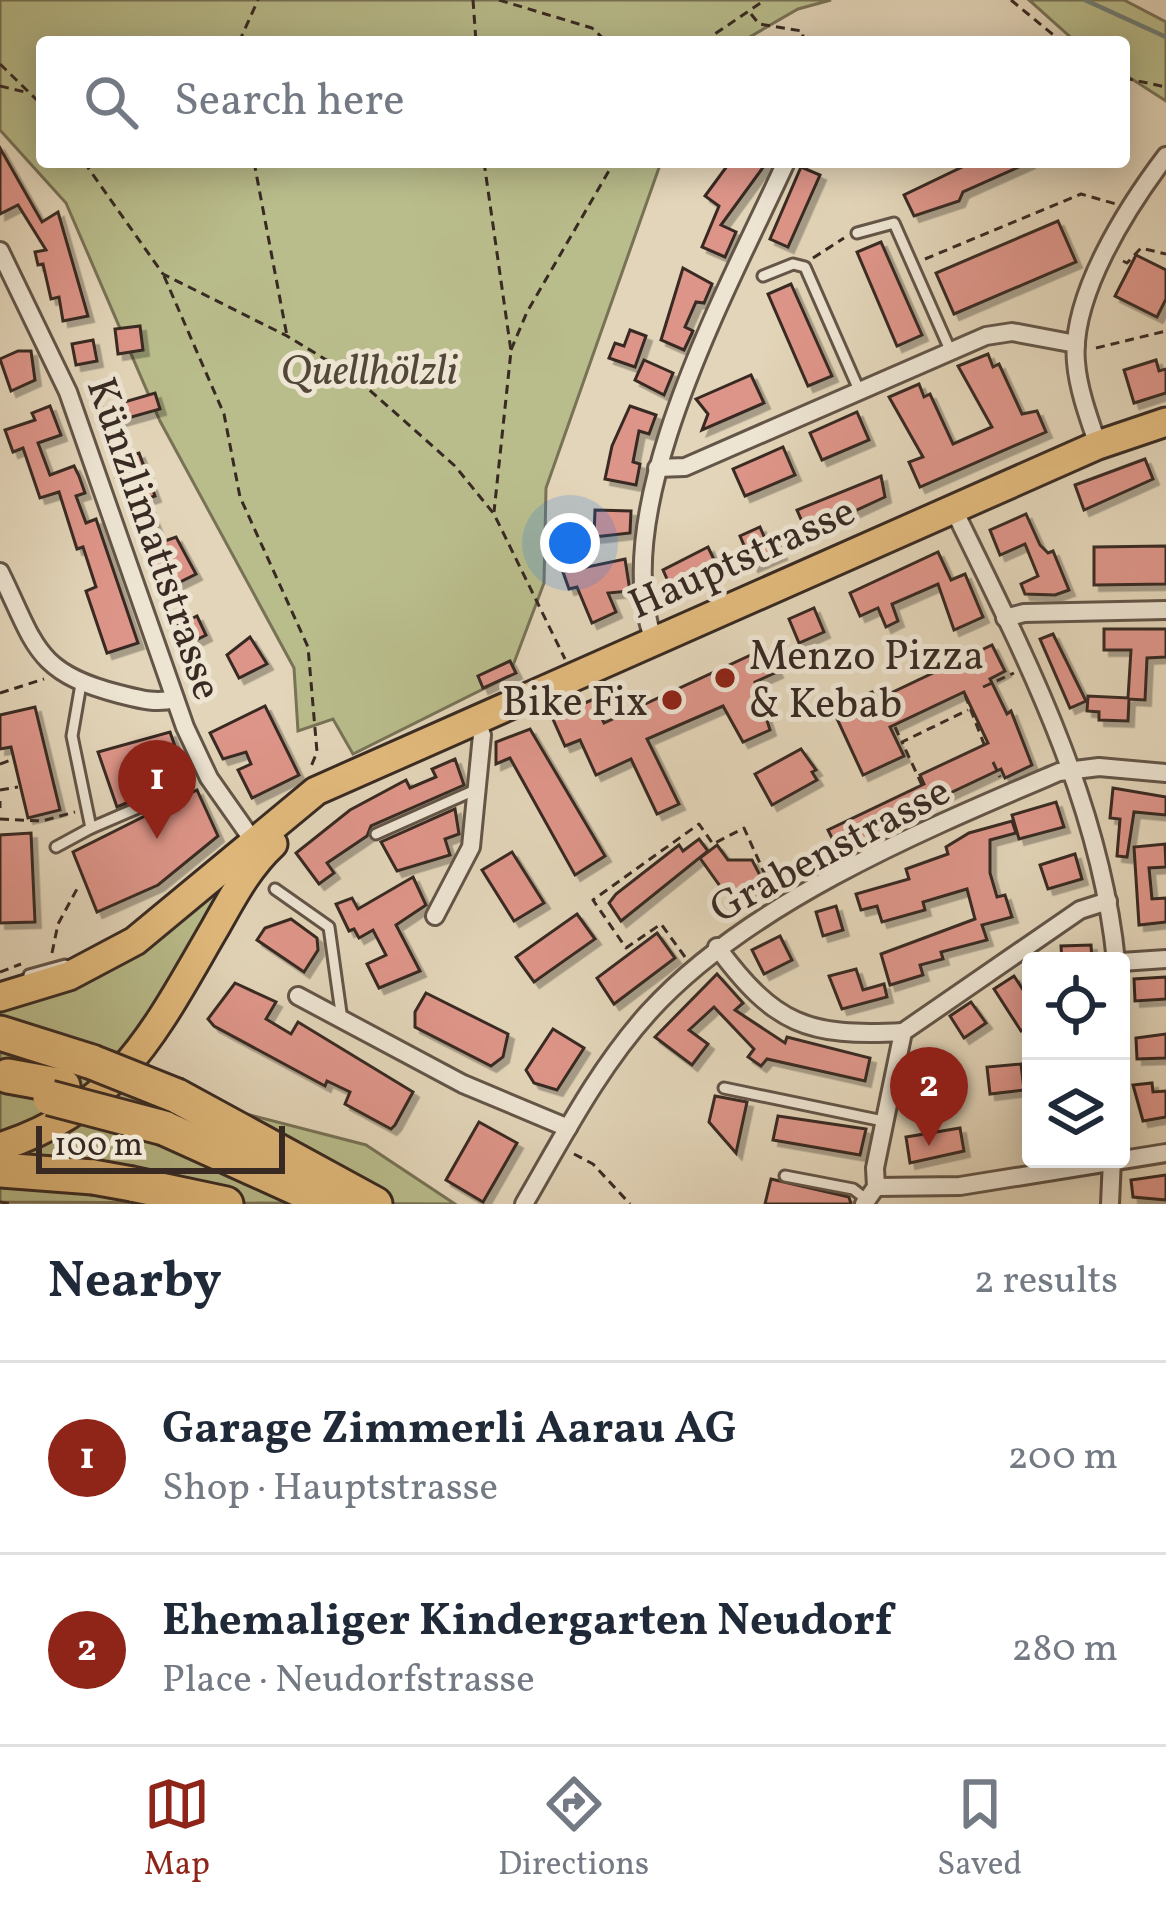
<!DOCTYPE html>
<html lang="en">
<head>
<meta charset="utf-8">
<style>
	body { margin:0; font-family:Vollkorn,serif; background:#f6f6f7; color:#1f2937 }
	.controls { position:absolute; right:36px; bottom:36px; display:grid; overflow:hidden; border-radius:12px; box-shadow:0 6px 30px #0003 }
	.controls button { width:108px; height:108px; display:grid; place-items:center; padding:0; border:0; border-bottom:3px solid #e0e1e3; background:#fff; color:#1f2937; font:60px sans-serif }
	.scale { position:absolute; left:36px; bottom:30px; width:249px; box-sizing:border-box; padding-left:12px; border:6px solid #382a23; border-top:0; font-size:33px; line-height:42px; white-space:nowrap; color:#382a23; -webkit-text-stroke:9px #ede4d2; paint-order:stroke }
	.you { position:absolute; left:570px; top:543px; width:42px; height:42px; margin:-30px; border:9px solid #fff; border-radius:50%; background:#1a73e8; box-shadow:0 0 0 18px #1a73e833 }
	.badge { display:grid; place-items:center; width:78px; height:78px; border-radius:50%; background:#8f2418; color:#fff; font-size:39px; font-weight:700 }
	.pin { position:absolute; translate:-50% -99px; filter:drop-shadow(0 3px 6px #0008) }
	.pin::after { content:''; position:absolute; top:63px; width:42px; height:36px; background:inherit; clip-path:polygon(0 0,100% 0,50% 100%) }
	.list { margin:0; padding:0; list-style:none }
	h2 { display:flex; justify-content:space-between; align-items:center; height:156px; margin:0; padding:0 48px; font-size:51px }
	h2 small { font-size:39px; font-weight:400; color:#747a83 }
	.list li { display:grid; grid-template-columns:78px 1fr auto; gap:36px; align-items:center; box-sizing:border-box; height:192px; padding:0 48px; border-top:3px solid #e0e1e3 }
	.list b { display:block; font-size:45px; white-space:nowrap }
	.list p { margin:0; font-size:39px; white-space:nowrap; color:#747a83 }
	.list em { font-size:39px; font-style:normal; color:#747a83 }
	.icon { flex:none; width:66px; height:66px; fill:none; stroke:currentColor; stroke-width:2; stroke-linecap:round; stroke-linejoin:round }
	.map { position:relative; flex:none; width:1166px; height:1204px; overflow:hidden }
	.search { position:absolute; background:#fff; box-shadow:0 6px 30px #0003; left:36px; right:36px; top:36px; height:132px; display:flex; align-items:center; gap:30px; box-sizing:border-box; padding:0 42px; border-radius:12px; color:#747a83; font-size:45px }
	.sheet { height:540px; background:#fff }
	nav { display:flex; justify-content:space-around; align-items:center; box-sizing:border-box; height:168px; border-top:3px solid #e0e1e3; background:#fff; font-size:33px; color:#747a83 }
	nav a { display:grid; justify-items:center; gap:6px }
	nav .on { color:#8f2418 }
	.map>svg:first-child { display:block }
	.green { fill:#b9bc8b; stroke:#787357; stroke-width:3 }
	.lines { fill:none; stroke-linecap:round; stroke-linejoin:round }
	.stream { stroke:#707f78; stroke-width:4.5 }
	.building { fill:#de9589; stroke:#382a23; stroke-width:3; filter:url(#shadow) }
	.service-casing { stroke:#635548; stroke-width:15 }
	.minor-casing { stroke:#635548; stroke-width:22 }
	.primary-casing { stroke:#382a23; stroke-width:33 }
	.motorway-casing { stroke:#382a23; stroke-width:39 }
	.path { stroke:#382a23; stroke-width:3; stroke-dasharray:9 6; stroke-linecap:butt }
	.service { stroke:#ede4d2; stroke-width:9 }
	.minor { stroke:#ede4d2; stroke-width:16 }
	.primary { stroke:#e2ba7c; stroke-width:27 }
	.motorway { stroke:#e2ba7c; stroke-width:33 }
	.motorway-bridge-casing { stroke:#382a23; stroke-width:39; stroke-linecap:butt }
	.motorway-bridge { stroke:#e2ba7c; stroke-width:33 }
	.poi-dot { fill:#8f2418; stroke:#ede4d2; stroke-width:4.5 }
	.labels { text-anchor:middle; stroke-width:10; stroke-linejoin:round; paint-order:stroke }
	.park-label { font-size:42px; font-style:italic; fill:#524738; stroke:#ede4d2 }
	.street-label { font-size:42px; fill:#382a23; stroke:#ede4d2 }
	.poi-label { font-size:42px; fill:#382a23; stroke:#ede4d2; text-anchor:start }
</style>
</head>
<body>
<div class="map">
<svg width="1166" height="1204" viewBox="0 0 1166 1204">
	<defs>
		<filter id="shadow"><feDropShadow dx="5.5" dy="5.5" stdDeviation="0" flood-color="#0004"/></filter>
	</defs>
	<rect width="100%" height="100%" fill="#e3d5b9"/>
	<filter id="stains"><feTurbulence type="fractalNoise" baseFrequency=".00167" numOctaves="4"/><feColorMatrix values="0 0 0 0 .2 0 0 0 0 .09 0 0 0 0 .02 0 0 0 .5 -.17"/></filter>
	<radialGradient id="worn" r=".72"><stop offset=".6" stop-color="#630" stop-opacity="0"/><stop offset="1" stop-color="#630" stop-opacity=".3"/></radialGradient>
	<g class="green">
		<path d="M0,0H831L798,9L741,42H42V162H661L546,488L544,583L509,676L353,754L333,719L298,731L294,668L160,421L66,203L0,130Z"/>
		<path d="M1029,0H1124L1166,22V101L1124,74V42H1076Z"/>
		<path d="M228,875L184,953L165,1001L126,1055L0,1017V1006L127,960L171,929Z"/>
		<path d="M0,1033L177,1096L366,1145L455,1204L0,1202Z"/>
	</g>
	<g class="lines">
		<path class="stream" d="M1085,0L1166,37"/>
	</g>
	<g class="building">
		<path d="M0,148L42,222L58,212L88,316L63,321L59,297L51,299L43,264L38,265L35,252L46,250L18,205L0,214Z"/>
		<path d="M730,162H767L721,225L736,232L725,257L702,247L719,206L705,196Z"/>
		<path d="M960,162H1030L963,192L959,201L914,216L904,195L962,167Z"/>
		<path d="M801,167L820,175L788,247L770,239Z"/>
		<path d="M1058,221L1076,262L954,314L936,273Z"/>
		<path d="M881,242L922,335L897,346L857,252Z"/>
		<path d="M1136,255L1166,270V299L1157,317L1115,296Z"/>
		<path d="M683,268L712,284L704,303L696,302L685,327L693,331L684,350L661,340Z"/>
		<path d="M791,284L832,376L808,386L768,294Z"/>
		<path d="M140,326L143,350L118,354L115,329Z"/>
		<path d="M630,330L646,336L635,367L609,358L615,343L624,346Z"/>
		<path d="M93,340L97,361L76,365L72,344Z"/>
		<path d="M18,351H31L35,380L11,391L0,359Z"/>
		<path d="M988,354L993,367L999,364L1022,414L1037,411L1046,432L920,487L909,462L923,457L889,397L919,384L924,397L930,394L953,444L992,427L958,366Z"/>
		<path d="M644,360L673,373L664,395L635,380Z"/>
		<path d="M1156,360L1159,371L1166,369V393L1134,403L1124,370Z"/>
		<path d="M751,375L764,403L702,430L708,414L696,399Z"/>
		<path d="M155,393L160,409L103,425L97,410Z"/>
		<path d="M50,406L61,435L38,443L50,475L74,466L79,476L85,493L76,496L86,523L96,519L138,643L107,653L86,591L96,587L83,547L77,549L59,492L40,498L23,448L13,452L5,430L35,420L32,413Z"/>
		<path d="M630,406L656,415L649,434L639,431L633,462L640,464L636,485L605,479L612,446Z"/>
		<path d="M857,412L869,440L822,460L810,433Z"/>
		<path d="M783,447L795,475L745,496L733,469Z"/>
		<path d="M139,453L155,496L146,499L162,542L176,537L196,574L166,589L116,478L128,474L123,458Z"/>
		<path d="M1145,459L1153,479L1084,510L1075,485Z"/>
		<path d="M881,476L885,497L807,533L797,510Z"/>
		<path d="M595,510L631,511L630,533L594,537Z"/>
		<path d="M1026,514L1040,545L1048,553L1053,551L1069,590L1055,595L1025,594L1021,584L1038,576L1025,544L1000,555L990,530Z"/>
		<path d="M760,527L766,541L774,538L781,554L753,566L740,536Z"/>
		<path d="M1166,546V584L1094,585V547Z"/>
		<path d="M708,547L719,570L672,590L663,570Z"/>
		<path d="M938,552L951,580L965,574L983,617L954,630L938,584L892,604L898,621L886,627L878,608L860,616L850,593Z"/>
		<path d="M625,559L630,591L608,593L616,612L592,623L577,587L569,589L563,572Z"/>
		<path d="M814,608L824,632L799,643L789,619Z"/>
		<path d="M197,616L206,635L186,645L177,626Z"/>
		<path d="M1104,629H1166V657L1147,658L1145,700L1129,699L1128,721L1099,720V712L1087,711L1088,696L1128,698L1131,650H1104Z"/>
		<path d="M1053,634L1086,701L1070,708L1040,639Z"/>
		<path d="M250,637L267,664L239,678L227,655Z"/>
		<path d="M992,645L1005,671L990,679L1007,714L1011,711L1032,765L1005,778L1001,769L931,802L920,808L924,816L841,856L828,830L924,784L920,775L988,743L964,692L890,727L904,756L863,775L833,710L872,692L876,700Z"/>
		<path d="M766,648L777,672L755,682L770,730L743,742L723,706L647,739L679,804L657,814L631,759L596,775L580,740L565,746L552,717L594,699L604,723Z"/>
		<path d="M510,661L516,673L483,688L478,676Z"/>
		<path d="M265,706L299,775L252,798L238,770L251,764L246,752L223,759L210,733Z"/>
		<path d="M35,707L60,810L28,818L11,747L0,749V715Z"/>
		<path d="M530,729L605,856L575,875L510,758L496,764V742Z"/>
		<path d="M170,732L184,772L131,786L136,799L117,807L98,752Z"/>
		<path d="M801,749L816,770L812,772L817,780L772,805L755,774Z"/>
		<path d="M455,759L464,785L371,826L367,836L327,863L334,873L319,884L296,853L350,810L406,780L410,788L436,777L432,769Z"/>
		<path d="M1113,788L1166,797V815L1134,812L1127,857L1117,856L1120,819L1110,818Z"/>
		<path d="M197,790L218,836L158,885L97,912L73,852Z"/>
		<path d="M1056,802L1064,827L1019,839L1012,815Z"/>
		<path d="M455,809L459,834L445,839L450,855L397,871L381,842Z"/>
		<path d="M1012,821L1016,833L990,840V873L997,897L1005,895L1012,917L982,925L987,940L941,952L943,959L920,965L923,975L890,985L881,954L975,919L967,889L923,902L925,910L882,922L877,906L861,910L856,894L909,879L906,869L948,854L946,847L969,833Z"/>
		<path d="M31,833L35,922L0,923V835Z"/>
		<path d="M699,839L708,851L621,921L609,903L616,894L679,845L683,851Z"/>
		<path d="M1165,844L1166,867L1149,868L1152,899L1166,898V922L1139,925L1134,847Z"/>
		<path d="M717,845L728,860H752L764,883L745,896L720,886L700,858Z"/>
		<path d="M512,852L544,903L514,921L482,870Z"/>
		<path d="M1075,854L1082,879L1048,889L1040,865Z"/>
		<path d="M413,877L426,905L396,925L420,971L379,988L367,964L386,955L373,930L359,938L354,929L349,931L336,904L352,898L358,909Z"/>
		<path d="M836,906L843,930L823,936L816,912Z"/>
		<path d="M577,914L595,939L534,982L516,957Z"/>
		<path d="M291,919L317,938L318,950L304,972L257,940L265,928Z"/>
		<path d="M657,933L675,958L614,1004L597,978Z"/>
		<path d="M780,936L792,960L764,974L752,950Z"/>
		<path d="M1091,945L1092,961H1062L1061,946Z"/>
		<path d="M856,969L863,990L884,984L887,997L842,1009L829,976Z"/>
		<path d="M717,974L743,1003L735,1010L785,1043L787,1037L870,1058L865,1081L767,1059L761,1066L748,1057L754,1049L714,1007L689,1030L708,1044L692,1065L655,1037Z"/>
		<path d="M1014,976L1031,1002V1024L1021,1031L994,989Z"/>
		<path d="M1166,977V999L1135,1001L1134,979Z"/>
		<path d="M235,983L276,1002L266,1019L291,1034L298,1022L413,1092L395,1125L391,1129L345,1104L350,1092L327,1081L325,1086L214,1026L208,1019Z"/>
		<path d="M426,993L508,1034L503,1057L491,1066L415,1027V1012Z"/>
		<path d="M971,1002L986,1023L964,1038L950,1016Z"/>
		<path d="M553,1029L584,1048L557,1090L534,1083L526,1070Z"/>
		<path d="M1166,1034V1058L1137,1059L1136,1038Z"/>
		<path d="M916,1059L943,1065L937,1091L910,1089Z"/>
		<path d="M1021,1064L1024,1090L990,1094L987,1067Z"/>
		<path d="M1152,1083L1153,1092L1166,1091V1117L1143,1121L1133,1085Z"/>
		<path d="M715,1096L747,1102L736,1153L709,1122Z"/>
		<path d="M778,1116L866,1129L860,1155L773,1140Z"/>
		<path d="M479,1122L517,1143L483,1202L446,1180Z"/>
		<path d="M960,1128L964,1151L910,1163L906,1137Z"/>
		<path d="M1166,1175V1200L1133,1197L1131,1180Z"/>
		<path d="M771,1179L849,1197L851,1204H765Z"/>
	</g>
	<g class="lines">
		<g class="service-casing">
			<g id="service">
				<path d="M857,233L894,223L951,352"/>
				<path d="M763,276L793,264L805,267L859,390"/>
				<path d="M91,828L163,797"/>
				<path d="M376,834L475,790"/>
				<path d="M56,847L91,828L72,736L81,684"/>
				<path d="M275,889L329,927L342,1020"/>
				<path d="M29,975L65,965"/>
				<path d="M724,1088L883,1121"/>
				<path d="M785,1176L853,1189L866,1199"/>
			</g>
		</g>
		<g class="minor-casing">
			<g id="minor">
				<path d="M0,251L68,392L185,727L209,778L254,842"/>
				<path d="M1098,445C1089,419 1078,389 1076,362C1070,296 1128,206 1166,156"/>
				<path d="M657,468L685,467L986,336L1012,332L1076,344"/>
				<path d="M953,508C1023,652 1100,799 1116,961"/>
				<path d="M0,572C36,645 34,672 119,694C139,699 155,704 175,699"/>
				<path d="M1005,618L1024,613L1166,610"/>
				<path d="M654,640C604,511 732,281 786,162"/>
				<path d="M435,916L471,847L482,735L476,721"/>
				<path d="M717,947C775,1025 807,1037 903,1032"/>
				<path d="M1121,962L1166,959"/>
				<path d="M298,996L463,1084L568,1128"/>
				<path d="M876,1187L960,1186L1166,1153"/>
				<path d="M524,1204C562,1139 598,1068 649,1012C749,902 923,830 1059,772L1099,767L1166,773"/>
				<path d="M864,1204L876,1187L875,1168L903,1032L1080,910L1108,901"/>
				<path d="M1110,1204L1112,1159"/>
			</g>
		</g>
		<g class="primary-casing">
			<g id="primary">
				<path d="M0,997L69,976L135,941L316,791L1098,445L1166,422"/>
				<path d="M0,1147C120,1108 156,1029 215,928C232,898 248,867 273,844"/>
			</g>
		</g>
		<g class="motorway-casing">
			<g id="motorway">
				<path d="M0,1033L92,1062"/>
				<path d="M8,1076L63,1086"/>
				<path d="M177,1096L375,1204"/>
				<path d="M164,1128L332,1204"/>
				<path d="M0,1170L93,1177"/>
				<path d="M132,1184L226,1204"/>
			</g>
		</g>
		<g class="path">
			<path d="M473,0L476,42"/>
			<path d="M499,0L592,28L607,42"/>
			<path d="M1011,0L1062,42"/>
			<path d="M751,14L759,24L802,31L804,42"/>
			<path d="M239,42L258,0"/>
			<path d="M703,42L765,0"/>
			<path d="M0,64L42,105"/>
			<path d="M1124,78L1166,87"/>
			<path d="M0,86L29,93"/>
			<path d="M84,162L163,274L287,336L356,378L455,466L494,514L565,659"/>
			<path d="M254,162L287,336"/>
			<path d="M484,162L511,351L494,512"/>
			<path d="M813,258L844,238"/>
			<path d="M925,259L1081,194L1116,204"/>
			<path d="M1123,261L1127,263L1141,248L1166,254"/>
			<path d="M164,276L224,414L240,497L308,647L317,752L310,769"/>
			<path d="M1096,348L1166,331"/>
			<path d="M511,350L527,312L614,162"/>
			<path d="M983,687L1014,673"/>
			<path d="M0,693L44,679"/>
			<path d="M965,695L984,744"/>
			<path d="M895,727L901,740"/>
			<path d="M993,762L1000,777"/>
			<path d="M0,764L11,760"/>
			<path d="M922,785L902,742L968,710"/>
			<path d="M0,790L18,787"/>
			<path d="M0,801V808"/>
			<path d="M0,819L42,821L75,812"/>
			<path d="M52,953L58,924L77,889"/>
			<path d="M685,957L661,924L626,948L593,900L699,824L713,844L744,828L772,890"/>
			<path d="M0,972L21,964"/>
			<path d="M574,1154L593,1164L630,1204"/>
			<path d="M0,1202L15,1204"/>
		</g>
		<use href="#service" class="service"/>
		<use href="#minor" class="minor"/>
		<use href="#primary" class="primary"/>
		<use href="#motorway" class="motorway"/>
		<g class="motorway-bridge-casing">
			<g id="motorway-bridge">
				<path d="M92,1062L177,1096"/>
				<path d="M50,1098L164,1128"/>
				<path d="M93,1177L132,1184"/>
			</g>
		</g>
		<use href="#motorway-bridge" class="motorway-bridge"/>
	</g>
	<g class="poi-dot">
		<circle cx="725" cy="678" r="12"/>
		<circle cx="672" cy="700" r="12"/>
	</g>
	<g class="labels">
		<g class="park-label">
			<text x="369" y="384">Quellhölzli</text>
		</g>
		<g class="street-label">
			<text transform="translate(156 538) rotate(71)" y="15">Künzlimattstrasse</text>
			<text transform="translate(741 556) rotate(-24)" y="15">Hauptstrasse</text>
			<text transform="translate(829 848) rotate(-28)" y="15">Grabenstrasse</text>
		</g>
		<g class="poi-label">
			<text x="749" y="669">Menzo Pizza<tspan x="749" dy="48">&amp; Kebab</tspan></text>
			<text x="648" y="715" text-anchor="end">Bike Fix</text>
		</g>
	</g>
	<rect width="100%" height="100%" filter="url(#stains)"/>
	<rect width="100%" height="100%" fill="url(#worn)"/>
</svg>
<div class="controls">
<button><svg class="icon" aria-label="locate" viewBox="0 0 24 24"><circle cx="12" cy="12" r="6"/><path d="M12 2v4M12 18v4M2 12h4M18 12h4"/></svg></button>
<button><svg class="icon" aria-label="layers" viewBox="0 0 24 24"><path d="M12 4l9 5-9 5-9-5zM3 14l9 5 9-5"/></svg></button>
</div>
<div class="scale">100 m</div>
<div class="you"></div>
<div class="pin badge" style="left:157px;top:839px">1</div>
<div class="pin badge" style="left:929px;top:1146px">2</div>
<div class="search"><svg class="icon" aria-label="search" viewBox="0 0 24 24"><circle cx="10" cy="10" r="6"/><path d="M15 15l6 6"/></svg>Search here</div>
</div>
<section class="sheet">
<h2>Nearby<small>2 results</small></h2>
<ul class="list">
<li><span class="badge">1</span><div><b>Garage Zimmerli Aarau AG</b><p>Shop · Hauptstrasse</p></div><em>200 m</em></li>
<li><span class="badge">2</span><div><b>Ehemaliger Kindergarten Neudorf</b><p>Place · Neudorfstrasse</p></div><em>280 m</em></li>
</ul>
</section>
<nav>
<a class="on"><svg class="icon" aria-label="map" viewBox="0 0 24 24"><path d="M3 6l6-2 6 2 6-2v14l-6 2-6-2-6 2zM9 4v14M15 6v14"/></svg>Map</a>
<a><svg class="icon" aria-label="directions" viewBox="0 0 24 24"><path d="M12 3l9 9-9 9-9-9zM9 14v-3h6M13 9l2 2-2 2"/></svg>Directions</a>
<a><svg class="icon" aria-label="saved" viewBox="0 0 24 24"><path d="M7 4h10v16l-5-4-5 4z"/></svg>Saved</a>
</nav>
</body>
</html>
